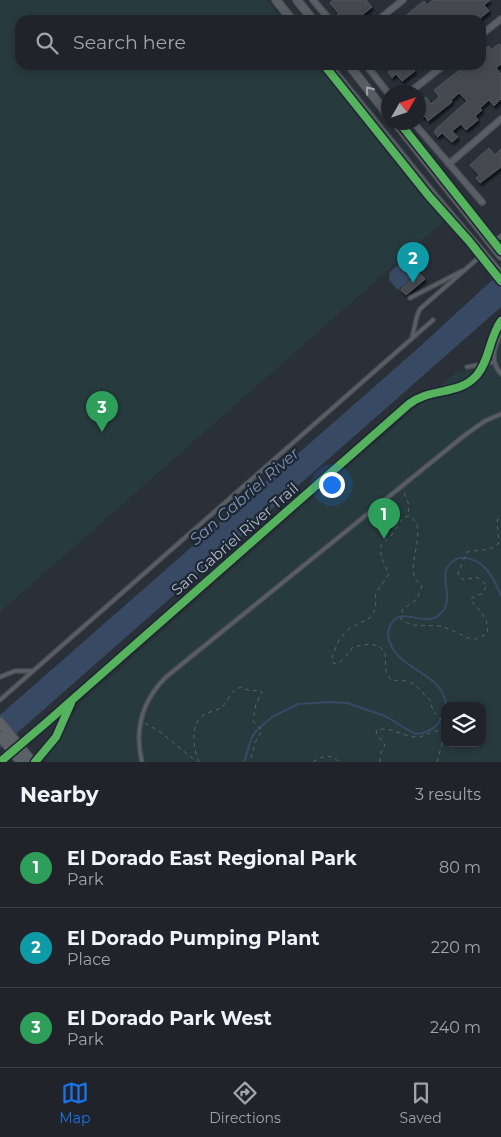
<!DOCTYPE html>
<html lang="en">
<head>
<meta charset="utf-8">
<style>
	body { margin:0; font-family:Montserrat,sans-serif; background:#282c32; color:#f1f3f6 }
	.controls { position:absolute; right:15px; bottom:15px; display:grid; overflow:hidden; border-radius:10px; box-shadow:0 2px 8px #0003 }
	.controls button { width:45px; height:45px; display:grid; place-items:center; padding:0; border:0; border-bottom:1px solid #3d4147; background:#20242a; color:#f1f3f6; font:25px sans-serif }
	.compass { position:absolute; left:381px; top:85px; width:45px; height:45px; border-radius:50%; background:#20242a; box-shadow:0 2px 8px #0003; rotate:51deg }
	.you { position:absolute; left:331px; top:484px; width:18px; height:18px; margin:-12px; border:4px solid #fff; border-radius:50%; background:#1a73e8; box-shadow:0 0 0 8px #1a73e833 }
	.badge { display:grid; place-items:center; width:32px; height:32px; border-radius:50%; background:#1a73e8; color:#fff; font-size:16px; font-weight:700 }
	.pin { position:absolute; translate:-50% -41px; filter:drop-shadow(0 1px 2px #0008) }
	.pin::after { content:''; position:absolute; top:26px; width:18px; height:15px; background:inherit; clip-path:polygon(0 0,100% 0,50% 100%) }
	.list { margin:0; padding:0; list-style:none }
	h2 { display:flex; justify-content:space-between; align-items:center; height:65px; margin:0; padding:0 20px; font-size:21px }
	h2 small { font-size:16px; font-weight:400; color:#a2a4a8 }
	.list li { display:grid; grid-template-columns:32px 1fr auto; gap:15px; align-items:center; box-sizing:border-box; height:80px; padding:0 20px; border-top:1px solid #3d4147 }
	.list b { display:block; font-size:19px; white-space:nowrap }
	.list p { margin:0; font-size:16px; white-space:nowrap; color:#a2a4a8 }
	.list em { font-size:16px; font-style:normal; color:#a2a4a8 }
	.icon { flex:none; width:28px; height:28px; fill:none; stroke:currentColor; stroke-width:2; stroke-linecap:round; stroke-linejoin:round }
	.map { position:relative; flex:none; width:501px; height:762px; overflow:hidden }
	.search { position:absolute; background:#20242a; box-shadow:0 2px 8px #0003; left:15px; right:15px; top:15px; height:55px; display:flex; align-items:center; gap:12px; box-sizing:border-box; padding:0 18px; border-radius:15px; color:#a2a4a8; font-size:19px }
	.sheet { height:305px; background:#20242a }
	nav { display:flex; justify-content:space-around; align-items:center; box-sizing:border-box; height:70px; border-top:1px solid #3d4147; background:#20242a; font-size:14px; color:#a2a4a8 }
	nav a { display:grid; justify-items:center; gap:2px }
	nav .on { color:#1a73e8 }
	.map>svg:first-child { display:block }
	.green { fill:#273a3e; fill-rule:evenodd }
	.water { fill:#384963 }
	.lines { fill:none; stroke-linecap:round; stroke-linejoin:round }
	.stream { stroke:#384963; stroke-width:2 }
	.building { fill:#444950; stroke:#52575f; filter:url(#shadow) }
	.lane-casing { stroke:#484c53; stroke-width:5.5 }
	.street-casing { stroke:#484c53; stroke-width:8 }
	.secondary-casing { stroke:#484c53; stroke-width:10 }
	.primary-casing { stroke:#484c55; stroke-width:11 }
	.path { stroke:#5d636a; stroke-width:1; stroke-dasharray:4 4; stroke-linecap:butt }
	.lane { stroke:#5a5e66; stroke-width:3 }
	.street { stroke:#5a5e66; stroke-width:5.5 }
	.secondary { stroke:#595d64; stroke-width:8 }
	.primary { stroke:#5c6168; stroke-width:9 }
	.cycleway-casing { stroke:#1d2633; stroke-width:11 }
	.cycleway { stroke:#56b35d; stroke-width:8 }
	.oneway { stroke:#9da4b0 }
	.labels { text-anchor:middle; stroke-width:4.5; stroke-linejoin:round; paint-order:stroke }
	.street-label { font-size:15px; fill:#b4bcc9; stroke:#1d2633 }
	.water-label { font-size:16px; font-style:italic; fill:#7c92b1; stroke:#1d2633 }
</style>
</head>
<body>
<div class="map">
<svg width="501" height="762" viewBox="0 0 501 762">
	<defs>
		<filter id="shadow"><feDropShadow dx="2" dy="3" stdDeviation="1" flood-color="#0009"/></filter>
	</defs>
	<rect width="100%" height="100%" fill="#2a3038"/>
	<g class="green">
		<path d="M0,0H267L283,20H20V65H319L445,220L0,612Z"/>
		<path d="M501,340V762H44L60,738L68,721L81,703L454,374L498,362L497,355ZM445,706H482V743H445Z"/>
	</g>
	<g class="water">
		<path d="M407,257L416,258L424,267L398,290L389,280L390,272Z"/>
		<path d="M501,272V307L0,748V715L415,351Z"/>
	</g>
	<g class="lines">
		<g class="stream">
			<path d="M446,706C444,670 393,672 388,635C388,632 389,628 391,624C402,605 424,628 439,615C443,612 446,606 447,601C449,588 439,572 452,562C458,557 464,557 470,559C487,563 495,581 501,596"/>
			<path d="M244,762L252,737L256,731L272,717L298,704L330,702L347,703L385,716L415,734L423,733L432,729L436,726L445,714"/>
		</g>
	</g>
	<g class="building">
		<path d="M333,0H366L372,7L356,20H350L347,16L341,20L337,15L339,14L330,3Z"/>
		<path d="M433,0H490L484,5L489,11L478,20H400L424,1L427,5Z"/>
		<path d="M499,44L501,46V64L496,68L501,74V99L494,106L489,100L480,108L482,110L475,116L478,120L466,130L461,124L452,131L458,137L452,142L442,133L438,137L434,132L437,128L467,101L459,93L451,100L452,102L428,121L425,116L423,118L419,113L425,109L419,102L426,97L431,104L439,97L434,90L466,65H481V52L489,46L491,50Z"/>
		<path d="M390,65H410L415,71L402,81L396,74L392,78L388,72L393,68Z"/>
		<path d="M489,148L495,155L501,149V167L480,183L476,178L479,175L470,165Z"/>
		<path d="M419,273L425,279L406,295L401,290L402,288Z"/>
	</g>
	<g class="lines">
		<g class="lane-casing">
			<g id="lane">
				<path d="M492,243L501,236"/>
				<path d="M410,298L462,271"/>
				<path d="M501,334C494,348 490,361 501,374"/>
				<path d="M412,338L417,316L420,309L483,254"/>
				<path d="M467,367L494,362"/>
				<path d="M0,677L15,671H31"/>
				<path d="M0,700L433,320"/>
				<path d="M142,762C134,729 142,701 166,677L465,435L485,421L501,414"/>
			</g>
		</g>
		<g class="street-casing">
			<g id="street">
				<path d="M313,0L330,20"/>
				<path d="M378,20L403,0"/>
				<path d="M481,35L501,19"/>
				<path d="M366,65L388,93"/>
				<path d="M410,92L444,65"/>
				<path d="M413,122L482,202"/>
				<path d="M449,164L501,119"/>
			</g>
		</g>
		<g class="secondary-casing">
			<g id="secondary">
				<path d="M276,0L292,20"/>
				<path d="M297,0L313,20"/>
				<path d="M328,65L434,196L501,275"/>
				<path d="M349,65L388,115"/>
				<path d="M395,122L501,256"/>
			</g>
		</g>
		<g class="primary-casing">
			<g id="primary">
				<path d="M0,722L32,762"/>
				<path d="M0,736L21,762"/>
			</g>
		</g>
		<g class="path">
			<path d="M404,493L409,505L408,515"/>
			<path d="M145,723L160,732L197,762"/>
			<path d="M442,728L444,723L433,711L430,700L415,685L408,681L391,680L386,672L385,652L379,646L370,644L353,647C347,654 344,662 334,664L332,657C335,651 337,641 342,636C358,616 380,627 375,594L389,574L381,557V545L391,536L403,518L408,516C429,522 409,560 414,576C415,580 419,583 422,586L417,599L402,610L401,619L411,625L442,626L473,640L487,634C490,618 479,611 470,599L483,593L487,585L477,577L464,580L459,577L458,573L467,552L490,549L499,543L497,522L498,519L501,518"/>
			<path d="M199,762C193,748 189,723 205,714C211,711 218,711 223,706C232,696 226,694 241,687L250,691L260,690L262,692L256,704L253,721L262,730L255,743L250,762"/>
			<path d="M313,762C322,756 330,753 339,762"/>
			<path d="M380,762V755L385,745L376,733L377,730C390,726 402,736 415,737C424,738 430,731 438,731L442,728"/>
			<path d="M437,762L445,733"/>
		</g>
		<use href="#lane" class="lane"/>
		<use href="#street" class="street"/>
		<use href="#secondary" class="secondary"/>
		<use href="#primary" class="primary"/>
		<g class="cycleway-casing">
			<g id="cycleway">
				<path d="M324,65L428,195L469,241L501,281"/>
				<path d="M399,122L501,251"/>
				<path d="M0,762L47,722L409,404C431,387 459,396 477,375C490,359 489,338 501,321"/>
				<path d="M35,762L56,737L71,703"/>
			</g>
		</g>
		<use href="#cycleway" class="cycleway"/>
	</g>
	<defs><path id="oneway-chevron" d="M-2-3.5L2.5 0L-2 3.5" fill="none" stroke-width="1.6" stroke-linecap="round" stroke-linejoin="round" transform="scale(1.25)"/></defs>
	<use class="oneway" href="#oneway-chevron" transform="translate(369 90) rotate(-129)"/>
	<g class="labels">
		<g class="street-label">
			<text transform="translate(235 539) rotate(-41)" y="5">San Gabriel River Trail</text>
		</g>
		<g class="water-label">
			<text transform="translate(244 496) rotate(-41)" y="6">San Gabriel River</text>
		</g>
	</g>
</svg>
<div class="controls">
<button><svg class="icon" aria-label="layers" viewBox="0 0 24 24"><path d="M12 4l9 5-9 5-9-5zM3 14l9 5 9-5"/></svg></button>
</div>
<svg class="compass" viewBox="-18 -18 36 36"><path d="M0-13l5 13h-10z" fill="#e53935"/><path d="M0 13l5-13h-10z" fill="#a2a4a8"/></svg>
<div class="you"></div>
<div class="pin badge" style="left:384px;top:539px;background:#2e9e5b">1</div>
<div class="pin badge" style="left:413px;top:283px;background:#0f9aa8">2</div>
<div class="pin badge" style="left:102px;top:432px;background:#2e9e5b">3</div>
<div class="search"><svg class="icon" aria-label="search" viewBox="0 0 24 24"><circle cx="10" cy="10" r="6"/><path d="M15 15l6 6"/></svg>Search here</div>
</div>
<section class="sheet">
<h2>Nearby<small>3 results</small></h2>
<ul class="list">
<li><span class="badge" style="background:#2e9e5b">1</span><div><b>El Dorado East Regional Park</b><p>Park</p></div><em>80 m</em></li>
<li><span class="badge" style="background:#0f9aa8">2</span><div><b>El Dorado Pumping Plant</b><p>Place</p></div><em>220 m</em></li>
<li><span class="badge" style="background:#2e9e5b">3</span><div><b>El Dorado Park West</b><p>Park</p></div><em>240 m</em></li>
</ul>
</section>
<nav>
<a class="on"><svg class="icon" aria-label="map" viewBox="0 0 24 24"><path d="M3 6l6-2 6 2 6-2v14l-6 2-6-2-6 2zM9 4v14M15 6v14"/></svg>Map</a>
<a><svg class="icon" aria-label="directions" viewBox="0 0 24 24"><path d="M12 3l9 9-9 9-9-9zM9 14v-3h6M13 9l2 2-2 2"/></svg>Directions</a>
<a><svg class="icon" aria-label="saved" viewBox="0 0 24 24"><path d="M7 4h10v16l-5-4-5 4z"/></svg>Saved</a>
</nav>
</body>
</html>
